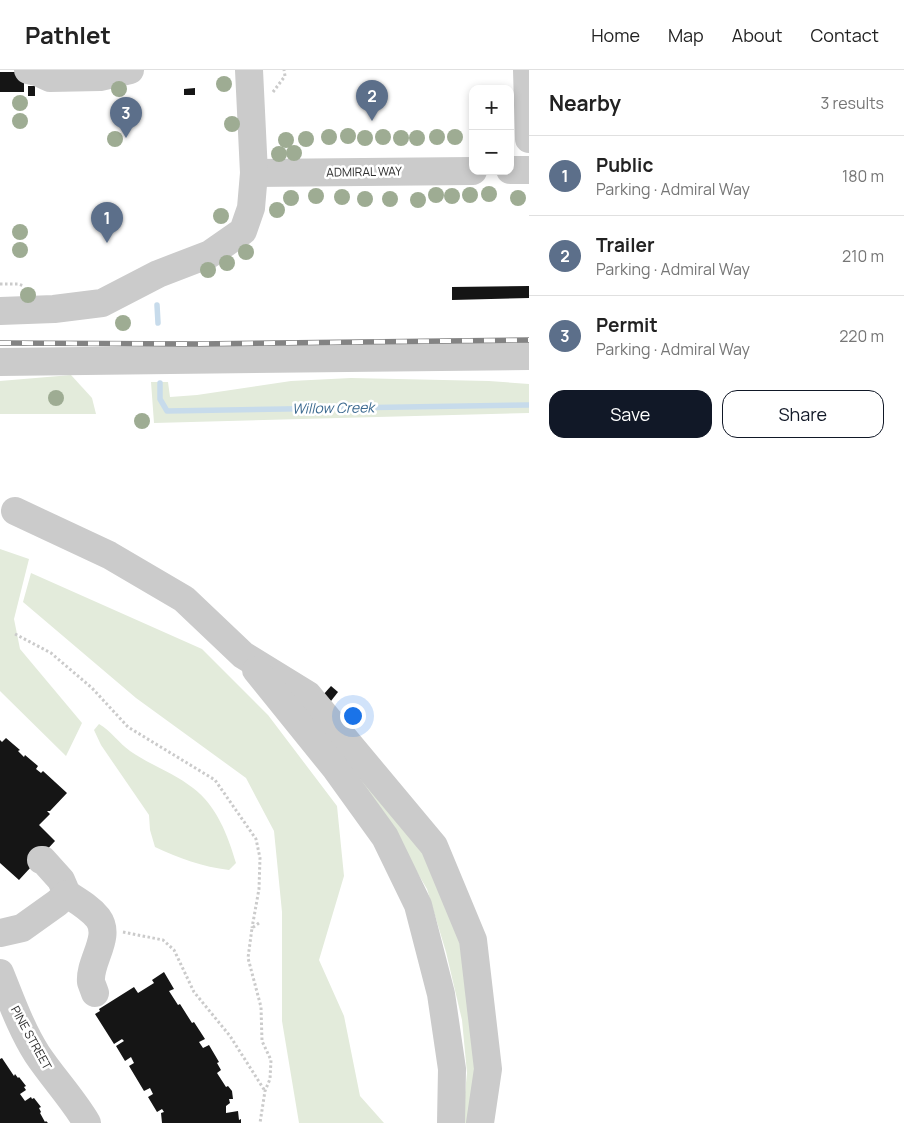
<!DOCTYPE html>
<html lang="en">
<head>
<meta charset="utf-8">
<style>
	body { margin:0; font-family:Manrope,sans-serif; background:#f6f6f6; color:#222 }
	.controls { position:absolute; right:15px; top:15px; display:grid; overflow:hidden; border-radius:10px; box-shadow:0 2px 8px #0003 }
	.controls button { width:45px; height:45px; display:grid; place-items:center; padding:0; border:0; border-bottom:1px solid #e0e0e0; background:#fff; color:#222; font:25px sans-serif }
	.you { position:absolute; left:352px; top:645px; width:18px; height:18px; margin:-12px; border:4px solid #fff; border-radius:50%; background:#1a73e8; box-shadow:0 0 0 8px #1a73e833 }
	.badge { display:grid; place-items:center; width:32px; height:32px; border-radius:50%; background:#111827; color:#fff; font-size:16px; font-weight:700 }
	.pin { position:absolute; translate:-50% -41px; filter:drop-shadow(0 1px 2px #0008) }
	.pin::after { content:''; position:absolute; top:26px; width:18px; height:15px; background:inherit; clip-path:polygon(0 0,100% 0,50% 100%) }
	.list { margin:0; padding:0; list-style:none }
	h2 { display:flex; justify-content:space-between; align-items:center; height:65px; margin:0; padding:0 20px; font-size:21px }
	h2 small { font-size:16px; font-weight:400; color:#767676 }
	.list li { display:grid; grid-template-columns:32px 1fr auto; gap:15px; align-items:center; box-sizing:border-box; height:80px; padding:0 20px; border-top:1px solid #e0e0e0 }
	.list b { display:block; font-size:19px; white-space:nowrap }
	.list p { margin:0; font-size:16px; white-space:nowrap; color:#767676 }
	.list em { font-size:16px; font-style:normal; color:#767676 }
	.actions { display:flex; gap:10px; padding:15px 20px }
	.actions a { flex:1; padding:11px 0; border:1px solid #111827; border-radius:15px; text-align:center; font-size:18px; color:#111827 }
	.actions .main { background:#111827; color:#fff }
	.map { position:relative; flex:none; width:529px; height:1053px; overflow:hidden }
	header { display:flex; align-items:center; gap:30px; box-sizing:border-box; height:70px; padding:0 25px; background:#fff; border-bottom:1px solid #e0e0e0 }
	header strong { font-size:24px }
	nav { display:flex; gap:28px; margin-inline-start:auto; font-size:18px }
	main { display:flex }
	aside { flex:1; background:#fff }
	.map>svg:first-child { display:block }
	.green { fill:#e3ebdb }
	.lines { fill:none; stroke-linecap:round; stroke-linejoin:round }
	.stream { stroke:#c7dbeb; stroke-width:5.5 }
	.building { fill:#151515 }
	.path { stroke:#cbcbcb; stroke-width:3; stroke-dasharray:2.5 2.5; stroke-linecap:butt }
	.minor { stroke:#cbcbcb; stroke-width:28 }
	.rail-casing { stroke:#838383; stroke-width:5.5 }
	.rail { stroke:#fff; stroke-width:4; stroke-dasharray:11; stroke-linecap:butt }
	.tree { fill:#9eac93 }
	.labels { text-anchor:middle; stroke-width:5; stroke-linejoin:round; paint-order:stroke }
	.street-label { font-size:12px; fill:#2e2e2e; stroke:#fff }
	.water-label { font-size:14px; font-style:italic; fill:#3c6a90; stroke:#fff }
</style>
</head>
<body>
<header>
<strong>Pathlet</strong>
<nav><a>Home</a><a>Map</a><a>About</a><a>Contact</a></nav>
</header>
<main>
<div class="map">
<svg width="529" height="1053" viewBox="0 0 529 1053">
	<rect width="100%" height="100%" fill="#fff"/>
	<g class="green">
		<path d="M71,305L92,328L96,344H0V311Z"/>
		<path d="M351,308L489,311L529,314V343L154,353L151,312H168L170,327L197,325L291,311Z"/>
		<path d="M0,479L29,489L14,549L20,579L82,653L66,686L0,621Z"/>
		<path d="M31,503L202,579L268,645L337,736L344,806L319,890L344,946L360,1026L384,1053H299L282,951V842L274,761L246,708L136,628L23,532Z"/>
		<path d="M99,654C111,661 119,673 130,681C150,695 174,703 193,718C217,736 228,766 236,793L229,800C203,797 178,788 155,777L150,760L149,745L101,675L94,660Z"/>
		<path d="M322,666L426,775L469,894L479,980L475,1053H462L467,1003L462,950L446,882L427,819L390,757Z"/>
	</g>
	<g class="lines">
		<g class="stream">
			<path d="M157,235L158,253"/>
			<path d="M160,313V329L167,341L529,335"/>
		</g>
	</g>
	<g class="building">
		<rect x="0" y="2" width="24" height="20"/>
		<rect x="28" y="16" width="7" height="10"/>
		<path d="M195,18V25H184V19Z"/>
		<path d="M529,216V228L452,230V217Z"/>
		<path d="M331,616L338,622L331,631L323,625Z"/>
		<path d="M6,668L20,680L18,681L24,687L25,685L38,696L36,699L41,703L43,701L67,723L50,741H47L50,744L39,755L55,771L19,810L0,793V670L2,672Z"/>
		<path d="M164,902L174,919L169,921L178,935L180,934L192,953L194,952L205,969L199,972L203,978L209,975L219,992L217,993L221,1000L217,1003L226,1017L228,1016L232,1021L233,1029H229L230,1033L226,1036V1043L238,1041L239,1050L241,1049V1053H162L161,1043L164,1042L162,1039L157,1042L148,1027L153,1024L150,1018L144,1021L129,996L134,993L131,987L125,991L116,976L124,971L122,969L114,974L95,944L100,941L99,939L134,917L138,923L154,913L152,910Z"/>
		<path d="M2,988L14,1006L15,1004L18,1008L19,1007L26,1016L24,1017L26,1020L20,1024L25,1031L31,1027L32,1029L34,1028L41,1037L39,1038L41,1042L40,1043L45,1052L46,1051L48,1053H0V989Z"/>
	</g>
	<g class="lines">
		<g class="path">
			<path d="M273,22L285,6L284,0"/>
			<path d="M0,214H18L24,216"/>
			<path d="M15,564L51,583L92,618L128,657L215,710L256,769L260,788L259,819L252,858"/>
			<path d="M259,853L252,858L248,888L261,937L262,971L271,990L270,1009L265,1021L260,1053"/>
			<path d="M123,862L163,870L174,880L194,922L230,966L265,1021"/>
		</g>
		<g class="minor">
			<path d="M28,0L37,2L50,8L100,7L130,0"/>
			<path d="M527,0L529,69"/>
			<path d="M510,100H529"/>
			<path d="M254,103L473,101"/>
			<path d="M0,241L54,239L102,233L158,204L210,184L243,161L251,138L254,103L249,0"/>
			<path d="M0,292L529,286"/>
			<path d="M15,441L109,485L184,529L243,585L308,625L434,776L473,870L488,999L480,1053"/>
			<path d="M256,600L336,699L385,767L418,835L441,924L452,999L451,1053"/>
			<path d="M41,790H43L61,810L67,824"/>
			<path d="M0,863L22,858L57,833L67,824C78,831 90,838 98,848C112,867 89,891 91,912C92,915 94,920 95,923"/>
			<path d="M0,903C11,930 21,959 37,984C53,1008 73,1029 87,1053"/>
		</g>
		<g class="rail-casing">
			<path id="rail" d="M0,273L198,274L529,270"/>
		</g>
		<use href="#rail" class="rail"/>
	</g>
	<g class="tree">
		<circle cx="224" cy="14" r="8"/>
		<circle cx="119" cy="19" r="8"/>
		<circle cx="20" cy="33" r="8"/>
		<circle cx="20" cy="51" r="8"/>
		<circle cx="232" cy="54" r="8"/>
		<circle cx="348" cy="66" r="8"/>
		<circle cx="329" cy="67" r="8"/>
		<circle cx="383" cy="67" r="8"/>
		<circle cx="437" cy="67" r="8"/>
		<circle cx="455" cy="67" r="8"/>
		<circle cx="365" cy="68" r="8"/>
		<circle cx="401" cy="68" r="8"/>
		<circle cx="417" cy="68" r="8"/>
		<circle cx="115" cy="69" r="8"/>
		<circle cx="306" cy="69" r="8"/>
		<circle cx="286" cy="70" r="8"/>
		<circle cx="294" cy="83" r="8"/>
		<circle cx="279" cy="84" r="8"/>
		<circle cx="489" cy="124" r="8"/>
		<circle cx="436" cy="125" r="8"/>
		<circle cx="470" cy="125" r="8"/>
		<circle cx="316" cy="126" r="8"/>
		<circle cx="452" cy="126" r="8"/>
		<circle cx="342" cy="127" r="8"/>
		<circle cx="291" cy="128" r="8"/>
		<circle cx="518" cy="128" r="8"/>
		<circle cx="365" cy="129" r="8"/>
		<circle cx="390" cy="129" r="8"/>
		<circle cx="418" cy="130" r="8"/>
		<circle cx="277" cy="140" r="8"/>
		<circle cx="221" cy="146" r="8"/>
		<circle cx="20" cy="162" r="8"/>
		<circle cx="20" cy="180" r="8"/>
		<circle cx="246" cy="182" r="8"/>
		<circle cx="227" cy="193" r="8"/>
		<circle cx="208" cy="200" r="8"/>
		<circle cx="28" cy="225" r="8"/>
		<circle cx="123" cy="253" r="8"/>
		<circle cx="56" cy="328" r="8"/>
		<circle cx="142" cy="351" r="8"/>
	</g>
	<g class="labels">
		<g class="street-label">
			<text transform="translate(364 102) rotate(-1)" y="4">ADMIRAL WAY</text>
			<text transform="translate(31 968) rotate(61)" y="4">PINE STREET</text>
		</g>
		<g class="water-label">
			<text transform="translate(333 338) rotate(-1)" y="5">Willow Creek</text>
		</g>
	</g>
</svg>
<div class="controls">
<button>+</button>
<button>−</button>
</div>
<div class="you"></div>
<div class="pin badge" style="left:107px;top:173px;background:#5c6f8a">1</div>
<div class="pin badge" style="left:372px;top:51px;background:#5c6f8a">2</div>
<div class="pin badge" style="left:126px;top:68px;background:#5c6f8a">3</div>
</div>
<aside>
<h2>Nearby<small>3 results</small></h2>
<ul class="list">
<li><span class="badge" style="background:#5c6f8a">1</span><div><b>Public</b><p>Parking · Admiral Way</p></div><em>180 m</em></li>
<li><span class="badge" style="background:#5c6f8a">2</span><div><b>Trailer</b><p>Parking · Admiral Way</p></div><em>210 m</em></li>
<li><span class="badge" style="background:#5c6f8a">3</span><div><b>Permit</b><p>Parking · Admiral Way</p></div><em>220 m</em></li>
</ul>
<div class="actions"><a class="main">Save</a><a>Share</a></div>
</aside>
</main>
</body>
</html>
